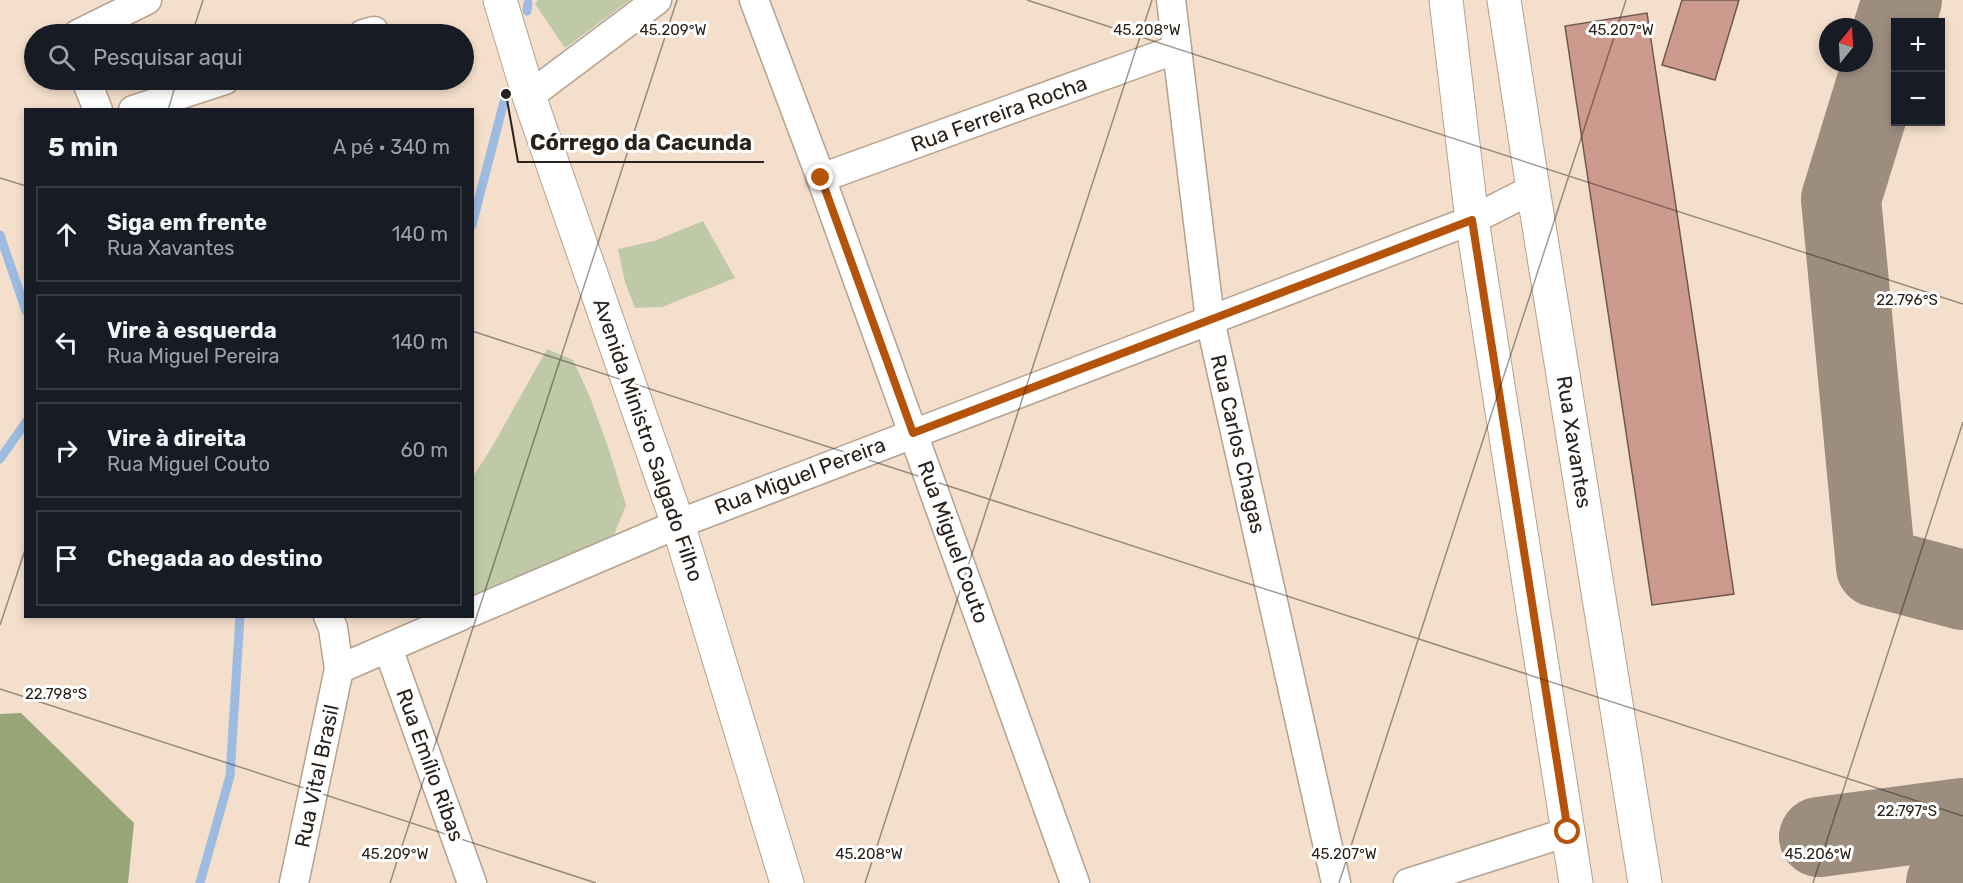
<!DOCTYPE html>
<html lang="pt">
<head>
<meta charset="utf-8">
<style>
	body { margin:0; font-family:Rubik,sans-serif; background:#20242c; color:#f1f3f6 }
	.controls { position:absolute; right:18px; top:18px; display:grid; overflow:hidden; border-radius:0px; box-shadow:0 3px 9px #0003 }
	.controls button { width:54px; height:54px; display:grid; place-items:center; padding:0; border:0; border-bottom:2px solid #363941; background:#171b24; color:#f1f3f6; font:30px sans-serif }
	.compass { position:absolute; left:1819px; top:18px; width:54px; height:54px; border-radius:50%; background:#171b24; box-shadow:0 3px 9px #0003; rotate:18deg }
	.stop { position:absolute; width:18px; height:18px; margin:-14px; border:4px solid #b45309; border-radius:50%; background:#fff }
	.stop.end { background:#b45309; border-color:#fff; box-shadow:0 2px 6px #0008 }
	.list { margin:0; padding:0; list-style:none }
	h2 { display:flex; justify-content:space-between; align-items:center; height:78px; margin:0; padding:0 24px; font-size:26px }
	h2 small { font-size:20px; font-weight:400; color:#9ea1a6 }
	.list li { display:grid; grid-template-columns:39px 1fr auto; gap:18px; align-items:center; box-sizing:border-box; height:96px; margin:0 12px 12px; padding:0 12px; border:2px solid #363941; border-radius:0px }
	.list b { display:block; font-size:22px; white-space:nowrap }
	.list p { margin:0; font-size:20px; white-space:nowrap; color:#9ea1a6 }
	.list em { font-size:20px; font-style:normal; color:#9ea1a6 }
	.icon { flex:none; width:33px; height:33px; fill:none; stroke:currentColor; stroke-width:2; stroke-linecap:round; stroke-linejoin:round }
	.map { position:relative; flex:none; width:1963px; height:883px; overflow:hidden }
	.search { position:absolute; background:#171b24; box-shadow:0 3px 9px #0003; left:24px; top:24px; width:450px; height:66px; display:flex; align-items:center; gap:15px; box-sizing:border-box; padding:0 21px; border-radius:33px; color:#9ea1a6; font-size:22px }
	.panel { position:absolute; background:#171b24; box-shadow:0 3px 9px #0003; left:24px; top:108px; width:450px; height:510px; border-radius:0px }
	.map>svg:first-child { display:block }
	.green { fill:#c0c9a7 }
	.forest { fill:#99a578 }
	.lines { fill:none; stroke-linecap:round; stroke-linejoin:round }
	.stream { stroke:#9dbbe1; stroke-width:9 }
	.taxiway { stroke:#9c8d7f; stroke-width:80 }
	.building { fill:#cd9b8d; stroke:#705851; stroke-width:1.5 }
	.minor-casing { stroke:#b5a190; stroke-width:31 }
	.tertiary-casing { stroke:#b5a190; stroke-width:35 }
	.minor { stroke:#fff; stroke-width:28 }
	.tertiary { stroke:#fff; stroke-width:33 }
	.route { stroke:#b45309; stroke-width:8 }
	.ticks { fill:none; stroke:#29211a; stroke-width:1.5; stroke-opacity:0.45 }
	.labels { text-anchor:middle; stroke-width:6; stroke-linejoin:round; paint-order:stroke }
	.street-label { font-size:21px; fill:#29211a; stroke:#fff }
	.ticks-label { font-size:15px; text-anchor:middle; fill:#29211a; stroke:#fff; stroke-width:6; stroke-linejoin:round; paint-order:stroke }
	.leader { fill:none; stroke:#29211a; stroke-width:2 }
	.callout-dot { fill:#29211a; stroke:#fff; stroke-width:2 }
	.callout-label { font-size:22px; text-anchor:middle; font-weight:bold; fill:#29211a; stroke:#fff; stroke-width:6; stroke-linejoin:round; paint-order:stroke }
</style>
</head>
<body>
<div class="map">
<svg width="1963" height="883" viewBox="0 0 1963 883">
	<rect width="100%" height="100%" fill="#f4dfcc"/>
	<g class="green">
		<path d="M538,0H630L565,48L535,4Z"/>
		<path d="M703,221L735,278L662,307L635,308L625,282L618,249L654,241Z"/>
		<path d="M547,349L573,360L590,397L608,447L626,505L614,535L473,596L472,478L492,447Z"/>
	</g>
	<path class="forest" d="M21,713L134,823L128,883H0V714Z"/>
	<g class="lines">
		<g class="stream">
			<path d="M527,11L528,3"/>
			<path d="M472,225L506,94"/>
			<path d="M0,235L26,311"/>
			<path d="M0,459L26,422"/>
			<path d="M200,883L230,776L240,616"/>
		</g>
		<g class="taxiway">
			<path d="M1902,0L1841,199L1876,567L1963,590"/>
			<path d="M1819,837L1963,818"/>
			<path d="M1946,883L1963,827"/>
		</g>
	</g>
	<g class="building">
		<path d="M1682,0H1739L1715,80L1662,65Z"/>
		<path d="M1647,13L1734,594L1652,605L1565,26Z"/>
	</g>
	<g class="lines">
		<g class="minor-casing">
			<g id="minor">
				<path d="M754,0L821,178L1075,883"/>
				<path d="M1171,0L1210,320L1336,883"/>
				<path d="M78,34L147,0"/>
				<path d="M363,34L374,31"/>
				<path d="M86,80L98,110"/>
				<path d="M529,96L657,0"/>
				<path d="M133,110L225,80"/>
				<path d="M821,178L1177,49"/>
				<path d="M472,612L678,524L1472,220L1533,189"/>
				<path d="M388,648L472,883"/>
				<path d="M339,669L461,616"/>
				<path d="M294,883L339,669L333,628L328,616"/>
				<path d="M1408,883L1568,832"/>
			</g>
		</g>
		<g class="tertiary-casing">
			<g id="tertiary">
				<path d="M500,0L529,96L678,524L787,883"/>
				<path d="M1446,0L1472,220L1576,883"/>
				<path d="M1504,0L1533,189L1645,883"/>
			</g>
		</g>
		<use href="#minor" class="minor"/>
		<use href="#tertiary" class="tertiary"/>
	</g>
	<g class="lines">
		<path class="route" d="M821,178L913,433L1472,220L1568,832"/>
	</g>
	<path class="ticks" d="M1027,0L1963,304M192,34L203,0M168,110L177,80M0,178L26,186M472,331L1963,816M0,625L26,547M0,689L596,883M390,883L677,0M865,883L1152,0M1339,883L1626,0M1813,883L1963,422"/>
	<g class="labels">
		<g class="street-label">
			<text transform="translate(999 114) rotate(-20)" y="7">Rua Ferreira Rocha</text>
			<text transform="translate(648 440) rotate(71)" y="7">Avenida Ministro Salgado Filho</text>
			<text transform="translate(1574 442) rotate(81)" y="7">Rua Xavantes</text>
			<text transform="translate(1238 444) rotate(77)" y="7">Rua Carlos Chagas</text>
			<text transform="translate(800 476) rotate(-21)" y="7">Rua Miguel Pereira</text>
			<text transform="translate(953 542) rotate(70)" y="7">Rua Miguel Couto</text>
			<text transform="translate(430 765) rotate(70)" y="7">Rua Emílio Ribas</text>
			<text transform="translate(317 776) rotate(-78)" y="7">Rua Vital Brasil</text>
		</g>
	</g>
	<g class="ticks-label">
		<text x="673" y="35">45.209°W</text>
		<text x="1147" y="35">45.208°W</text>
		<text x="1621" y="35">45.207°W</text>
		<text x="1907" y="305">22.796°S</text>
		<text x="56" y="699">22.798°S</text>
		<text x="1907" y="816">22.797°S</text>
		<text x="1818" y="859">45.206°W</text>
		<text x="395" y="859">45.209°W</text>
		<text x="869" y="859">45.208°W</text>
		<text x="1344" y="859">45.207°W</text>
	</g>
	<path class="leader" d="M506 94L518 162H764"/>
	<circle class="callout-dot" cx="506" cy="94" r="6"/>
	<g class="callout-label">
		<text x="641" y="150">Córrego da Cacunda</text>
	</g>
</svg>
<div class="controls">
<button>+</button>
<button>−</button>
</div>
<svg class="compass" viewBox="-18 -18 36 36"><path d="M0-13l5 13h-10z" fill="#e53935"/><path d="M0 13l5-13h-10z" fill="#9ea1a6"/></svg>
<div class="stop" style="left:1568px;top:832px"></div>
<div class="stop end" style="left:821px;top:178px"></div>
<div class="search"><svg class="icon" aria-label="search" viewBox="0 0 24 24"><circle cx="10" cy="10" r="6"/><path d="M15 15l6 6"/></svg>Pesquisar aqui</div>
<section class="panel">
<h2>5 min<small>A pé · 340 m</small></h2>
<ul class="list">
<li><svg class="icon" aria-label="ahead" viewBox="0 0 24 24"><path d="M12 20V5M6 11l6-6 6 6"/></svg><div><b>Siga em frente</b><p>Rua Xavantes</p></div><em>140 m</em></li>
<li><svg class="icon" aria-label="left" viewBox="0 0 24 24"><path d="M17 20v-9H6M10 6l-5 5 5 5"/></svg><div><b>Vire à esquerda</b><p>Rua Miguel Pereira</p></div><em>140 m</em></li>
<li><svg class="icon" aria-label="right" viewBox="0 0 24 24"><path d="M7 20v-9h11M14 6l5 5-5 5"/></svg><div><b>Vire à direita</b><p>Rua Miguel Couto</p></div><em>60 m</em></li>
<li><svg class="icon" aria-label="arrive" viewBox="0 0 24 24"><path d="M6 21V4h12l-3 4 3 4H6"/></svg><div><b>Chegada ao destino</b></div></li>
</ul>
</section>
</div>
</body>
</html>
